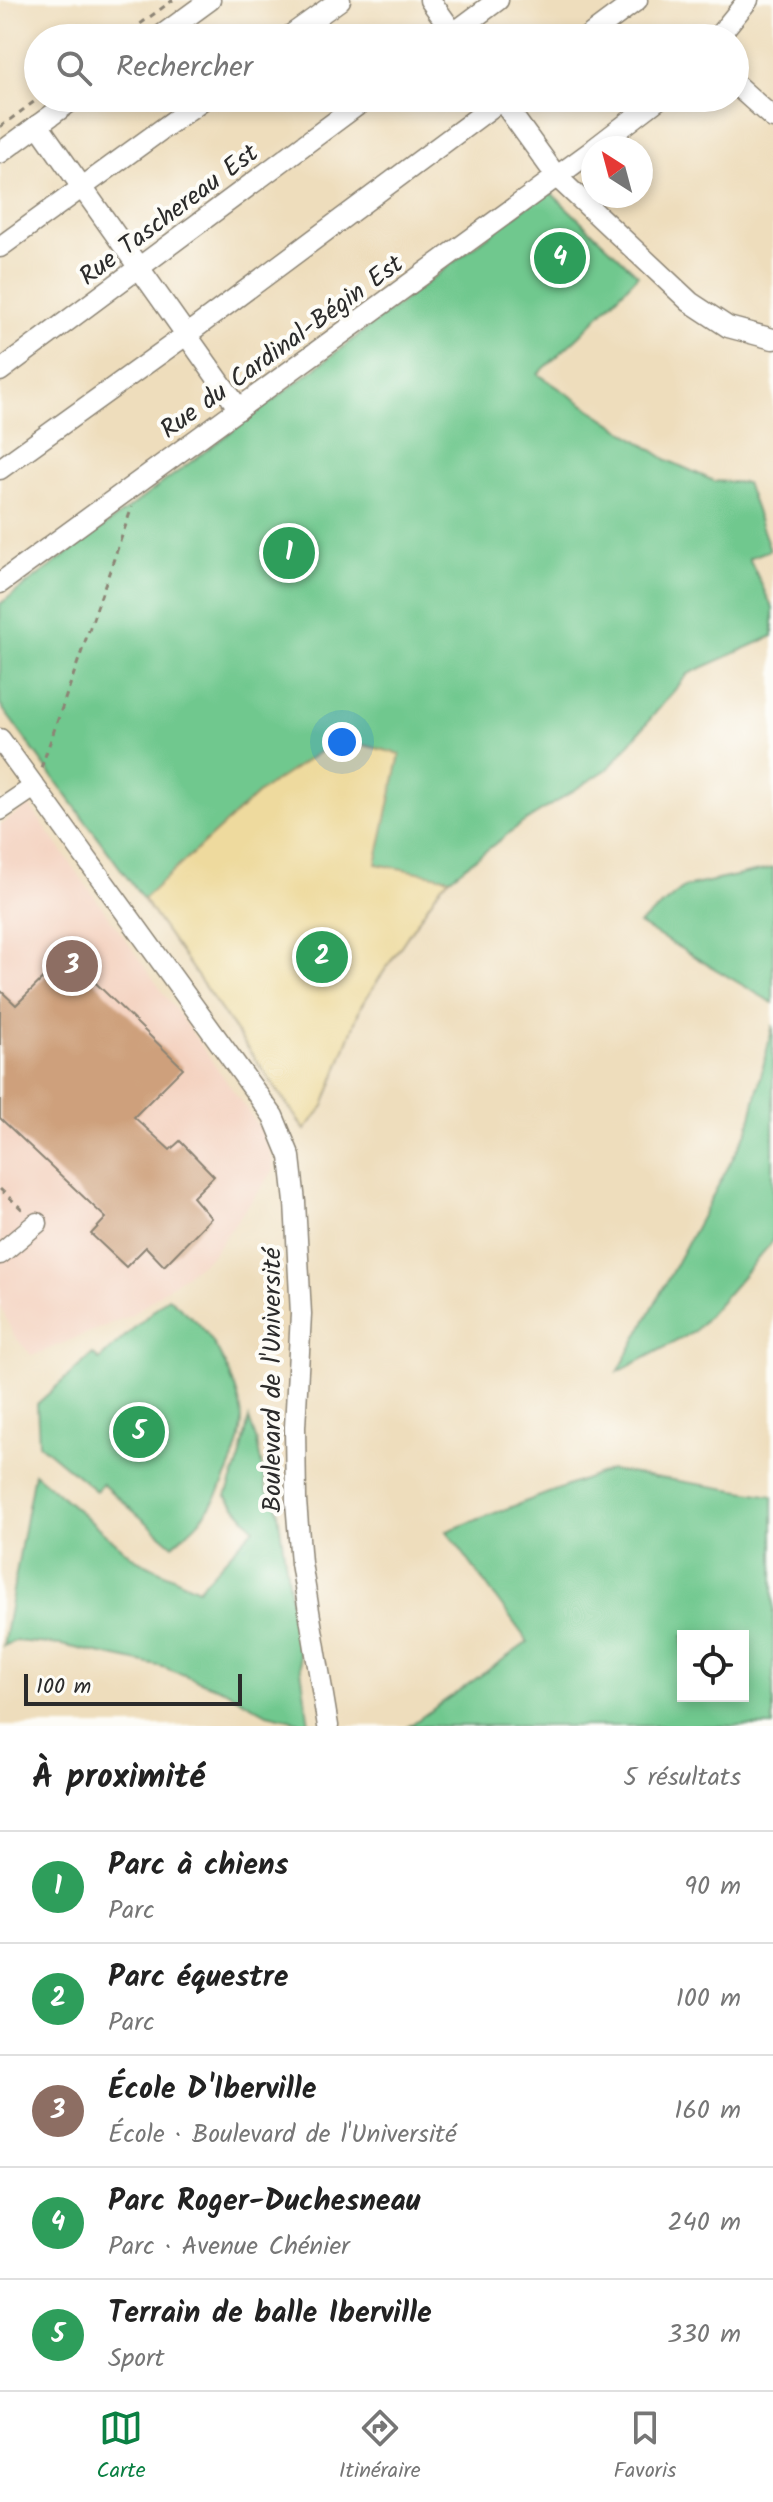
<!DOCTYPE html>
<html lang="fr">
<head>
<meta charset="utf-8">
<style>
	body { margin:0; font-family:Kalam,sans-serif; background:#f6f6f6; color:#222 }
	.controls { position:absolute; right:24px; bottom:24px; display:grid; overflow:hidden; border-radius:0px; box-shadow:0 4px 12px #0003 }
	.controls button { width:72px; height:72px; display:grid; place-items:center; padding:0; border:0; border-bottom:2px solid #e0e0e0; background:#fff; color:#222; font:40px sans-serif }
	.compass { position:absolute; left:581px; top:136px; width:72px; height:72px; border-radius:50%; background:#fff; box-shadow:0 4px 12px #0003; rotate:324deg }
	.scale { position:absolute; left:24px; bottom:20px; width:218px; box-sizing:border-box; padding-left:8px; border:4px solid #2b2b2b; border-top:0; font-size:22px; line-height:28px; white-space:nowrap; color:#2b2b2b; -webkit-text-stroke:6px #fdfcf7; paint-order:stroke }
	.you { position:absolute; left:342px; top:742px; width:28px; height:28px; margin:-20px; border:6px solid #fff; border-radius:50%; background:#1a73e8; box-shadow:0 0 0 12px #1a73e833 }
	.badge { display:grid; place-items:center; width:52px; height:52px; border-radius:50%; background:#0b8043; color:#fff; font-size:26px; font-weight:700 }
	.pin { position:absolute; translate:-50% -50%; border:4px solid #fff; box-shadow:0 2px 8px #0006 }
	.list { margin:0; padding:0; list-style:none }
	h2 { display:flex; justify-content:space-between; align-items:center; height:104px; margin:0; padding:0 32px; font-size:34px }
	h2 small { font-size:26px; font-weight:400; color:#767676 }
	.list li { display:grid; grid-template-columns:52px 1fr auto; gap:24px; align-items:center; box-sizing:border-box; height:112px; padding:0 32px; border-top:2px solid #e0e0e0 }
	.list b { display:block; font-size:30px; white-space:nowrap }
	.list p { margin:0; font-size:26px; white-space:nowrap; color:#767676 }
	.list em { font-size:26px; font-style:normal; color:#767676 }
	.icon { flex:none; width:44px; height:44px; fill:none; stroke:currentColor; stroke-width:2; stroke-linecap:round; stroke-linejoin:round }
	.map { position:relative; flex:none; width:773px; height:1726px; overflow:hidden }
	.search { position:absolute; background:#fff; box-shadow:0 4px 12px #0003; left:24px; right:24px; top:24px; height:88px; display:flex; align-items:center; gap:20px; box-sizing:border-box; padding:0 28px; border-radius:44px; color:#767676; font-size:30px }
	.sheet { height:664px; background:#fff }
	nav { display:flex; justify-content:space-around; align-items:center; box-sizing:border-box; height:112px; border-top:2px solid #e0e0e0; background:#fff; font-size:22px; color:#767676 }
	nav a { display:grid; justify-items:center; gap:4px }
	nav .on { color:#0b8043 }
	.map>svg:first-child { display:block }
	.built { fill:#f4d3c1 }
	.green { fill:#6fc88e; stroke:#4d7a5c; stroke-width:2; fill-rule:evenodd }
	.sand { fill:#eeda9e; stroke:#8c8264; stroke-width:2 }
	.building { fill:#cea07c }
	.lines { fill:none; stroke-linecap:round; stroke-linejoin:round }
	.minor-casing { stroke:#8c8474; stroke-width:23 }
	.path { stroke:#8c8474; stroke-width:3; stroke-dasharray:6 6; stroke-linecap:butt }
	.minor { stroke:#fff; stroke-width:20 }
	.labels { text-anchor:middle; stroke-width:8; stroke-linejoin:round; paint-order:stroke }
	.street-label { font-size:26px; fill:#2b2b2b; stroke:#fdfcf7 }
</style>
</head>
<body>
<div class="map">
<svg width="773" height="1726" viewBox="0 0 773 1726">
	<rect width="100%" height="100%" fill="#fdfcf7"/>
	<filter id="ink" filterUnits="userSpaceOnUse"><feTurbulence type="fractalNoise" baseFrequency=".0125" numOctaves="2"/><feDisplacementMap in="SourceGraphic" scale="16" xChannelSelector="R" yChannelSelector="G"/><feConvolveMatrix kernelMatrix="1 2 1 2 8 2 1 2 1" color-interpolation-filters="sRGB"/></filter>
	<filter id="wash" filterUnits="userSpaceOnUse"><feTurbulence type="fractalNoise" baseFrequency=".006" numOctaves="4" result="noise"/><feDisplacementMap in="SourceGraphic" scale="32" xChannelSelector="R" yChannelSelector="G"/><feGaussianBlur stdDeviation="1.8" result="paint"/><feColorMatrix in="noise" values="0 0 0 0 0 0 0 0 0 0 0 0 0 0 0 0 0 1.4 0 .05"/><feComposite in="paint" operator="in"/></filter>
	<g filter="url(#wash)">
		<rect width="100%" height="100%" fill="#eeddbc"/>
		<path class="built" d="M29,805L245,1107L262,1132L270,1152L274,1170L211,1256L131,1315L32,1356L15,1337L0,1306V825Z"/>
		<g class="green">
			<path d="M548,190L638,275L580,335L538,374L667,460L714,481L746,483L770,550L749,558L773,609V636L688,674L609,768L521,824L450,878L375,864L400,754L262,790L143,899L0,705V604L258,412Z"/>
			<path d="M773,868V1003L639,924L685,887Z"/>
			<path d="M773,1025V1241L694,1332L618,1372L748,1130Z"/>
			<path d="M168,1297C177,1305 187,1313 196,1321C216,1341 241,1390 242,1420C242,1447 221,1494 204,1515C196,1526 183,1536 173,1545L102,1484L96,1491L39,1444L37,1404L93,1354L99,1360Z"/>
			<path d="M249,1419L257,1442L267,1492L276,1499L309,1724L267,1714L224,1690L163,1667L61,1645L15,1641L3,1646L34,1473L135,1559L198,1589L254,1528L226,1496L240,1459Z"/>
			<path d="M610,1470L773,1496V1726H409L528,1642L447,1531ZM683,1636H743V1696H683Z"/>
		</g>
		<path class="sand" d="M339,739L400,754L376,864L450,878L441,886L361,1006L324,1106L305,1130L143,899L262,790Z"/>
		<g id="blocks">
			<path class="building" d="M67,955L183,1068L134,1117L170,1150L180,1141L214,1176L193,1197L211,1218L164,1266L146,1247L126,1267L91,1234L106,1218L0,1118V990L16,1005Z"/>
		</g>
	</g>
	<g filter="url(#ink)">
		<use href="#blocks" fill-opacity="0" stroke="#8c8474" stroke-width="2"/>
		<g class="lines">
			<g class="minor-casing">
				<g id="minor">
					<path d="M430,0L457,38"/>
					<path d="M158,38L210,0"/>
					<path d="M287,38L340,0"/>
					<path d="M447,38L498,0"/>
					<path d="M586,38L637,0"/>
					<path d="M717,38L748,0"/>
					<path d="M735,84L773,118"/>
					<path d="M500,98L557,177L690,302L728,327L773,339"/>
					<path d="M38,125L239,409"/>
					<path d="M595,148L660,98"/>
					<path d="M0,153L75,98"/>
					<path d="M0,247L205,98"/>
					<path d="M0,371L367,98"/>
					<path d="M0,469L186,335L504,98"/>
					<path d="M0,583L593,150"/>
					<path d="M0,739L273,1116L290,1157L295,1202L301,1314L295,1427L296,1501L301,1563L328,1726"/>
					<path d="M0,810L34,787"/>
					<path d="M0,1254L37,1223"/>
				</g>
			</g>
			<g class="path">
				<path d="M121,38L173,0"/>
				<path d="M0,127L39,98"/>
				<path d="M41,768L132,507"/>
				<path d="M0,1189L24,1211"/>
			</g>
			<use href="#minor" class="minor"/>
		</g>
	</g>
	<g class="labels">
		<g class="street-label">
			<text transform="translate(168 214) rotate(-37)" y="9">Rue Taschereau Est</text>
			<text transform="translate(281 346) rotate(-36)" y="9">Rue du Cardinal-Bégin Est</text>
			<text transform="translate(271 1380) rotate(-90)" y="9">Boulevard de l'Université</text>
		</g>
	</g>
</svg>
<div class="controls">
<button><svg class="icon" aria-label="locate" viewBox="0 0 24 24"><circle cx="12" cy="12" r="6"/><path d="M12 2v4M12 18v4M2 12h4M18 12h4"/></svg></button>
</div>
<svg class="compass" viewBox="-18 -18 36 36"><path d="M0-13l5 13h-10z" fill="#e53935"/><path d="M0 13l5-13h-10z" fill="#767676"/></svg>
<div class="scale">100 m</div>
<div class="you"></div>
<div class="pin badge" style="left:289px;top:553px;background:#2e9e5b">1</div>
<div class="pin badge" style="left:322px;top:957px;background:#2e9e5b">2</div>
<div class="pin badge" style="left:72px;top:966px;background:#8d6e63">3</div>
<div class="pin badge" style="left:560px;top:258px;background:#2e9e5b">4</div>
<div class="pin badge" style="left:139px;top:1432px;background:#2e9e5b">5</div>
<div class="search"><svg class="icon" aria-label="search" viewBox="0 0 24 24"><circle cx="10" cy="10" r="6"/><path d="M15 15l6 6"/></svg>Rechercher</div>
</div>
<section class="sheet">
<h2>À proximité<small>5 résultats</small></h2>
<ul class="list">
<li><span class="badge" style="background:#2e9e5b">1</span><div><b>Parc à chiens</b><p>Parc</p></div><em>90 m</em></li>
<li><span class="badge" style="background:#2e9e5b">2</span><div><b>Parc équestre</b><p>Parc</p></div><em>100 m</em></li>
<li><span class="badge" style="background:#8d6e63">3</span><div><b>École D'Iberville</b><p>École · Boulevard de l'Université</p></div><em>160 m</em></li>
<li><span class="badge" style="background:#2e9e5b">4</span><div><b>Parc Roger-Duchesneau</b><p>Parc · Avenue Chénier</p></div><em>240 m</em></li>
<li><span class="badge" style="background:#2e9e5b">5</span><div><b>Terrain de balle Iberville</b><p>Sport</p></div><em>330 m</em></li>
</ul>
</section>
<nav>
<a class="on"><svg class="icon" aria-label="map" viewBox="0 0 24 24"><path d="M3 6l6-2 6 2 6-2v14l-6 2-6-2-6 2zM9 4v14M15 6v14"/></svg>Carte</a>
<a><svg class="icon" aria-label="directions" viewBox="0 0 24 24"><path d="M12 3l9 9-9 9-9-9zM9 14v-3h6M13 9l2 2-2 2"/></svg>Itinéraire</a>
<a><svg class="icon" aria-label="saved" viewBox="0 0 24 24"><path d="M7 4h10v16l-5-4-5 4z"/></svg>Favoris</a>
</nav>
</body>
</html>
